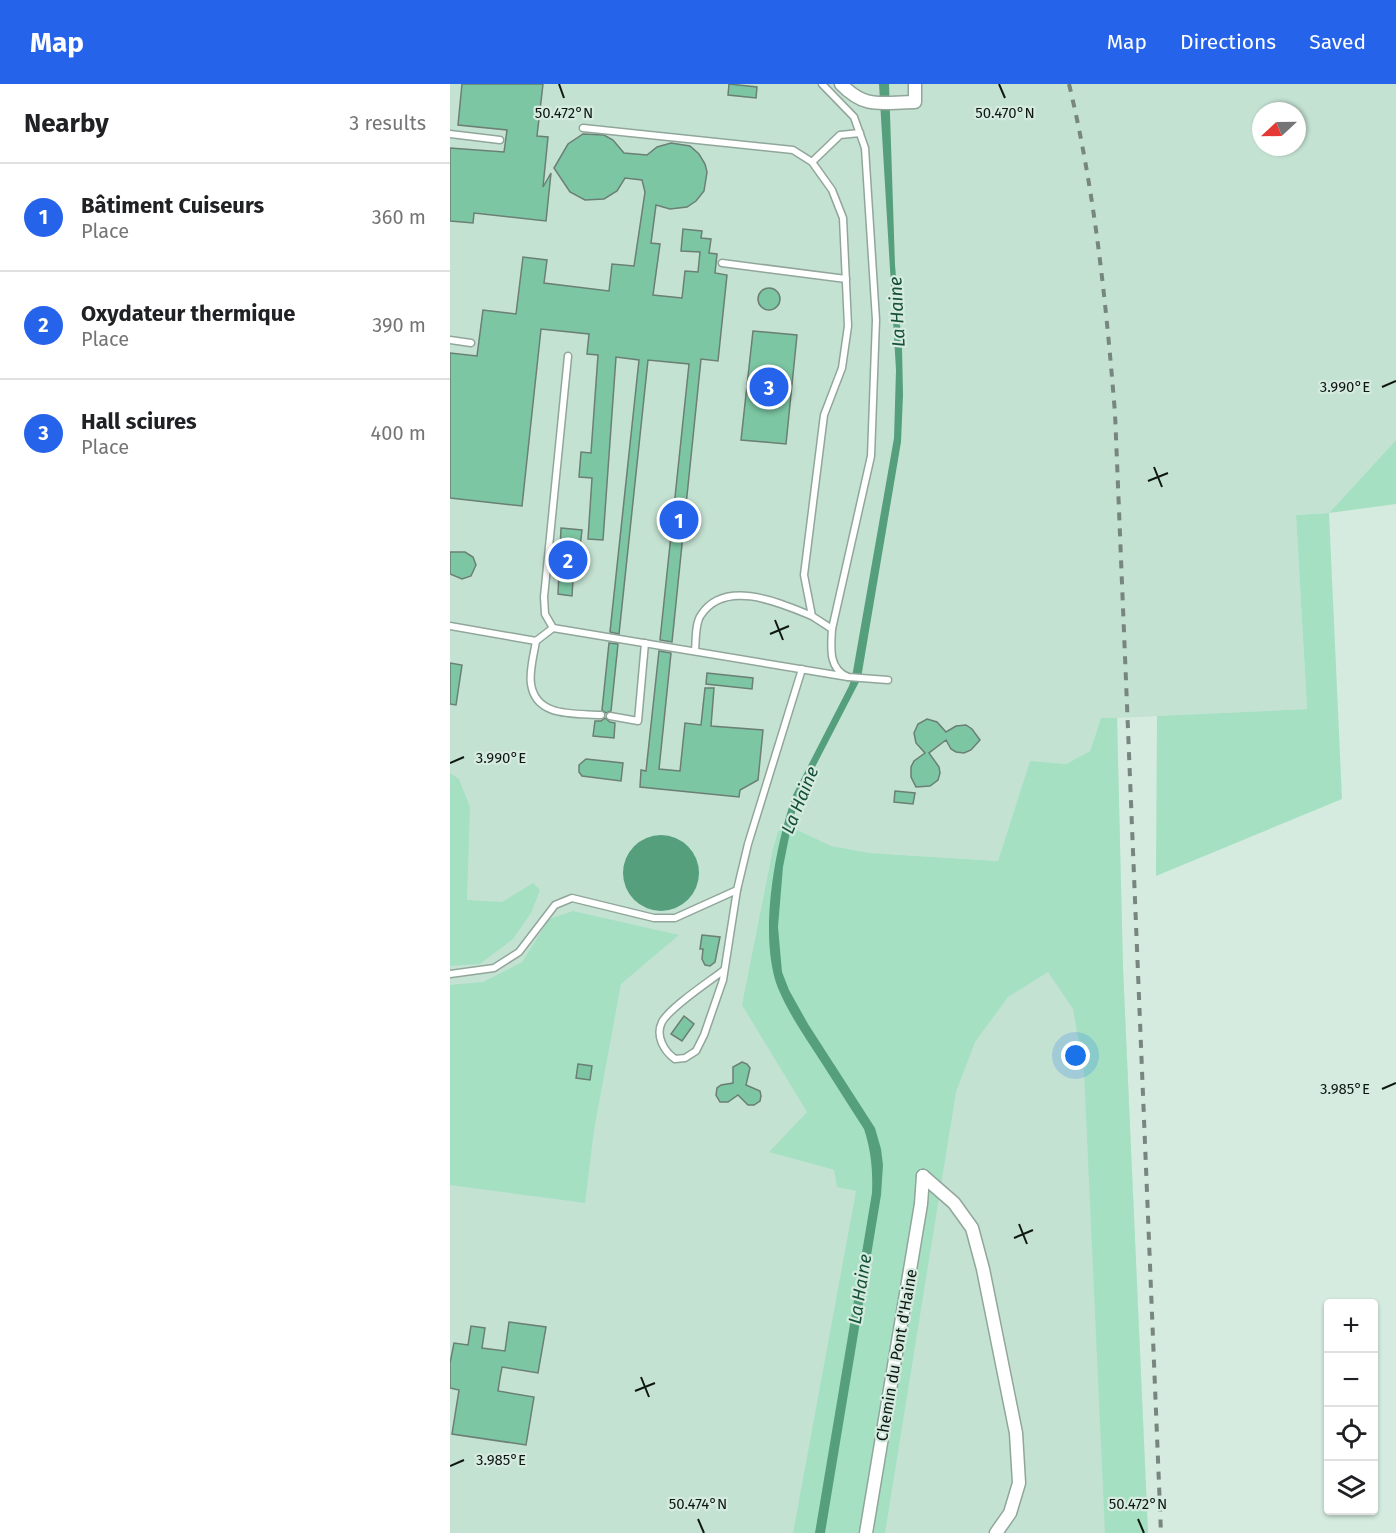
<!DOCTYPE html>
<html lang="en">
<head>
<meta charset="utf-8">
<style>
	body { margin:0; font-family:"Fira Sans",sans-serif; background:#f2f2f2; color:#202124 }
	.controls { position:absolute; right:18px; bottom:18px; display:grid; overflow:hidden; border-radius:6px; box-shadow:0 2px 4px #0004 }
	.controls button { width:54px; height:54px; display:grid; place-items:center; padding:0; border:0; border-bottom:2px solid #e0e0e0; background:#fff; color:#202124; font:30px sans-serif }
	.compass { position:absolute; left:802px; top:18px; width:54px; height:54px; border-radius:50%; background:#fff; box-shadow:0 2px 4px #0004; rotate:248deg }
	.you { position:absolute; left:626px; top:972px; width:21px; height:21px; margin:-15px; border:4px solid #fff; border-radius:50%; background:#1a73e8; box-shadow:0 0 0 9px #1a73e833 }
	.badge { display:grid; place-items:center; width:39px; height:39px; border-radius:50%; background:#2563eb; color:#fff; font-size:20px; font-weight:700 }
	.pin { position:absolute; translate:-50% -50%; border:3px solid #fff; box-shadow:0 2px 6px #0006 }
	.list { margin:0; padding:0; list-style:none }
	h2 { display:flex; justify-content:space-between; align-items:center; height:78px; margin:0; padding:0 24px; font-size:26px }
	h2 small { font-size:20px; font-weight:400; color:#757577 }
	.list li { display:grid; grid-template-columns:39px 1fr auto; gap:18px; align-items:center; box-sizing:border-box; height:108px; padding:0 24px; border-top:2px solid #e0e0e0 }
	.list b { display:block; font-size:22px; white-space:nowrap }
	.list p { margin:0; font-size:20px; white-space:nowrap; color:#757577 }
	.list em { font-size:20px; font-style:normal; color:#757577 }
	.icon { flex:none; width:33px; height:33px; fill:none; stroke:currentColor; stroke-width:2; stroke-linecap:round; stroke-linejoin:round }
	.map { position:relative; flex:none; width:946px; height:1449px; overflow:hidden }
	header { display:flex; align-items:center; gap:36px; box-sizing:border-box; height:84px; padding:0 30px; background:#2563eb; color:#fff }
	header strong { font-size:28px }
	nav { display:flex; gap:33px; margin-inline-start:auto; font-size:21px }
	main { display:flex }
	aside { flex:1; background:#fff }
	.map>svg:first-child { display:block }
	.built { fill:#c4e2d2; fill-rule:evenodd }
	.green { fill:#a6e0c3 }
	.water { fill:#559f7d }
	.building { fill:#7cc6a3; stroke:#6b7f74; stroke-width:1.5 }
	.lines { fill:none; stroke-linecap:round; stroke-linejoin:round }
	.service-casing { stroke:#91a69b; stroke-width:9 }
	.minor-casing { stroke:#91a69b; stroke-width:15 }
	.service { stroke:#fff; stroke-width:6 }
	.minor { stroke:#fff; stroke-width:12 }
	.rail { stroke:#77867e; stroke-width:4; stroke-dasharray:8 8; stroke-linecap:butt }
	.ticks { fill:none; stroke:#0f1713; stroke-width:2 }
	.labels { text-anchor:middle; stroke-width:4.5; stroke-linejoin:round; paint-order:stroke }
	.street-label { font-size:16px; fill:#0f1713; stroke:#d5ebdf }
	.water-label { font-size:18px; font-style:italic; fill:#144f37; stroke:#d5ebdf }
	.ticks-label { font-size:15px; text-anchor:middle; fill:#0f1713; stroke:#d5ebdf; stroke-width:4.5; stroke-linejoin:round; paint-order:stroke }
</style>
</head>
<body>
<header>
<strong>Map</strong>
<nav><a>Map</a><a>Directions</a><a>Saved</a></nav>
</header>
<main>
<aside>
<h2>Nearby<small>3 results</small></h2>
<ul class="list">
<li><span class="badge">1</span><div><b>Bâtiment Cuiseurs</b><p>Place</p></div><em>360 m</em></li>
<li><span class="badge">2</span><div><b>Oxydateur thermique</b><p>Place</p></div><em>390 m</em></li>
<li><span class="badge">3</span><div><b>Hall sciures</b><p>Place</p></div><em>400 m</em></li>
</ul>
</aside>
<div class="map">
<svg width="946" height="1449" viewBox="0 0 946 1449">
	<rect width="100%" height="100%" fill="#d5ebdf"/>
	<path class="built" d="M0,0H946V356L879,429L846,431L857,625L667,634L673,884L698,1449H0ZM811,27H847V63H811ZM651,634L616,799L436,770L548,777L580,678L616,680L640,667ZM357,1028L384,1086L320,1068Z"/>
	<g class="green">
		<path d="M946,356V420L879,429L892,715L706,792L707,632L857,625L846,431L879,429Z"/>
		<path d="M651,634H667L673,884L698,1449H655L634,988L623,925L598,888L558,913L525,958L506,1008L435,1449H343L406,1107L387,1103L384,1086L319,1068L357,1028L292,921L323,765L328,747L341,743L381,762L419,769L548,777L580,677L616,680L640,667Z"/>
		<path d="M0,689L9,695L20,723L17,816L52,818L83,799L90,806L81,829L63,855L30,880L0,882Z"/>
		<path d="M123,827L229,851L171,900L144,1046L135,1119L0,1101V901L33,898L72,878L99,835Z"/>
	</g>
	<g class="water">
		<path d="M429,0H439L445,181L452,264L453,311L451,358L411,594L349,714L341,743L333,783L328,843L332,888L339,906L358,940L425,1044L431,1065L433,1081L431,1111L375,1449H365L422,1109C423,1086 421,1066 414,1045C397,1019 381,993 364,967C351,947 337,926 328,904C308,852 325,762 343,711L399,602L402,593L444,354L446,286Z"/>
		<circle cx="211" cy="789" r="38"/>
	</g>
	<g class="building">
		<path d="M12,0H93L87,52L98,53L93,103L101,89L96,137L24,129L23,139L0,137V64L54,68L57,46L8,41Z"/>
		<path d="M279,0L307,3L306,14L278,11Z"/>
		<path d="M133,50L154,51L163,56L174,69L197,71L207,63L221,59L240,62L249,70L255,80L257,88L254,107L246,117L237,123L220,125L206,121L201,159L210,160L203,211L232,214L235,187L248,188L250,168L231,167L233,145L252,147L251,154L261,155L259,169L267,170L265,189L277,191L268,277L251,275L222,558L210,556L239,280L198,276L169,550L160,548L189,276L166,273L153,456L138,455L142,394L129,393L131,368L141,369L148,271L137,270L139,250L91,245L72,422L0,414V269L27,272L33,226L66,230L73,173L97,176L94,199L159,207L162,180L184,182L195,108L192,96L175,94L167,107L154,115L135,116L120,108L104,84L118,60Z"/>
		<circle cx="319" cy="215" r="11"/>
		<path d="M303,247L347,251L336,360L291,356Z"/>
		<path d="M111,444L132,446L129,472L124,480L122,512L108,510Z"/>
		<path d="M0,468H15L23,473L26,481L21,492L12,495L0,490Z"/>
		<path d="M159,559L168,560L161,627L156,629L152,626Z"/>
		<path d="M209,567L221,569L209,685L230,687L235,639L251,641L255,604H264L261,642L313,646L308,696L290,706L289,713L190,703L191,686L196,687Z"/>
		<path d="M0,579L12,581L6,621L0,620Z"/>
		<path d="M257,589L303,594L302,605L256,600Z"/>
		<path d="M155,634L160,638L165,639L164,654L143,652L145,637H151Z"/>
		<path d="M477,635L487,638L496,648L506,642L516,641L522,645L530,656L521,666L514,669L506,668L501,665L496,656L479,669L489,683L490,689L488,696L480,702L466,703L461,693V683L464,677L475,669L466,659L464,649L468,640Z"/>
		<path d="M136,675L173,679L171,697L132,692L129,688V681Z"/>
		<path d="M445,707L465,709L463,720L444,718Z"/>
		<path d="M252,851L270,853L265,878L260,882L255,881L252,875L253,865H250Z"/>
		<path d="M234,932L244,940L232,957L221,950Z"/>
		<path d="M292,978L297,980L300,984L296,1001L310,1007L311,1012L310,1017L304,1021H298L288,1011L278,1018H270L266,1011L267,1004L271,1001L283,999V983Z"/>
		<path d="M128,980L142,982L140,996L126,994Z"/>
		<path d="M59,1238L96,1243L88,1289L52,1283L50,1294L48,1307L84,1313L76,1361L2,1350L9,1306L0,1304V1279L4,1259L18,1261L21,1242L35,1244L32,1264L55,1267Z"/>
	</g>
	<g class="lines">
		<g class="service-casing">
			<g id="service">
				<path d="M372,0L404,33L415,64L426,236L421,372L382,545C381,563 378,585 398,593"/>
				<path d="M133,44L343,66L362,78L382,106L393,134L398,242L392,284L374,331L354,491L362,532L382,545"/>
				<path d="M0,50L50,56"/>
				<path d="M362,78L390,51L410,49"/>
				<path d="M272,179L396,195"/>
				<path d="M0,256L21,259"/>
				<path d="M0,542L86,557L103,544L398,593L438,596"/>
				<path d="M103,544L95,530L94,513L118,272"/>
				<path d="M86,557C84,570 79,587 81,600C86,634 125,629 151,631"/>
				<path d="M245,567C246,557 245,539 251,531C275,494 330,519 362,532"/>
				<path d="M160,632L188,637L195,559"/>
				<path d="M274,886C260,897 220,923 212,938C205,952 214,967 225,975L235,974L246,967L254,951L273,896L287,806"/>
				<path d="M0,890L44,884L69,868L105,821L122,814L204,834H225L287,806L298,760L352,585"/>
			</g>
		</g>
		<g class="minor-casing">
			<g id="minor">
				<path d="M391,0C416,26 432,18 465,18V0"/>
				<path d="M473,1092L504,1119L522,1144L533,1185L566,1349L569,1399L560,1429L546,1449"/>
				<path d="M416,1449L471,1120L473,1092"/>
			</g>
		</g>
		<use href="#service" class="service"/>
		<use href="#minor" class="minor"/>
		<path class="rail" d="M619,0C645,108 656,219 665,329L711,1449"/>
	</g>
	<path class="ticks" d="M109,0L114,14M549,0L555,14M932,303L946,297M704,383L712,403M698,397L718,389M325,536L333,556M320,550L339,542M0,679L14,673M932,1005L946,999M569,1140L577,1160M564,1154L583,1146M191,1293L199,1313M185,1307L205,1299M0,1382L14,1376M248,1435L254,1449M688,1435L694,1449"/>
	<g class="labels">
		<g class="street-label">
			<text transform="translate(446 1271) rotate(-80)" y="6">Chemin du Pont d'Haine</text>
		</g>
		<g class="water-label">
			<text transform="translate(447 228) rotate(-93)" y="6">La Haine</text>
			<text transform="translate(350 716) rotate(-68)" y="6">La Haine</text>
			<text transform="translate(410 1205) rotate(-81)" y="6">La Haine</text>
		</g>
	</g>
	<g class="ticks-label">
		<text x="555" y="34">50.470°N</text>
		<text x="114" y="34">50.472°N</text>
		<text x="895" y="308">3.990°E</text>
		<text x="51" y="679">3.990°E</text>
		<text x="895" y="1010">3.985°E</text>
		<text x="51" y="1381">3.985°E</text>
		<text x="248" y="1425">50.474°N</text>
		<text x="688" y="1425">50.472°N</text>
	</g>
</svg>
<div class="controls">
<button>+</button>
<button>−</button>
<button><svg class="icon" aria-label="locate" viewBox="0 0 24 24"><circle cx="12" cy="12" r="6"/><path d="M12 2v4M12 18v4M2 12h4M18 12h4"/></svg></button>
<button><svg class="icon" aria-label="layers" viewBox="0 0 24 24"><path d="M12 4l9 5-9 5-9-5zM3 14l9 5 9-5"/></svg></button>
</div>
<svg class="compass" viewBox="-18 -18 36 36"><path d="M0-13l5 13h-10z" fill="#e53935"/><path d="M0 13l5-13h-10z" fill="#757577"/></svg>
<div class="you"></div>
<div class="pin badge" style="left:229px;top:436px">1</div>
<div class="pin badge" style="left:118px;top:476px">2</div>
<div class="pin badge" style="left:319px;top:303px">3</div>
</div>
</main>
</body>
</html>
